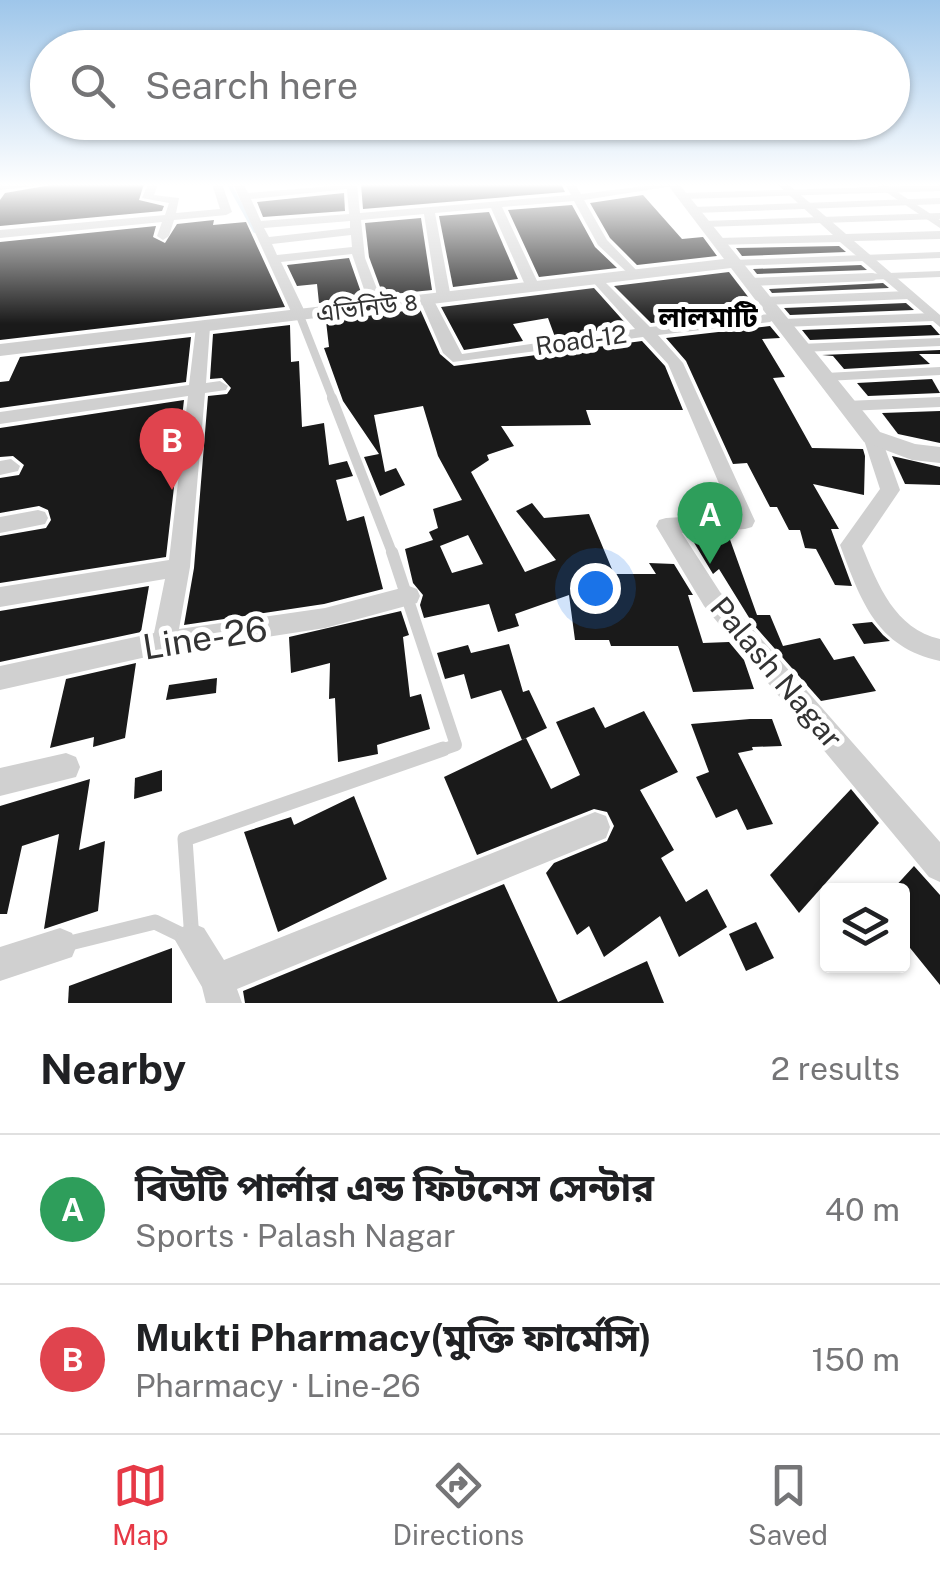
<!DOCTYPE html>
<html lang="en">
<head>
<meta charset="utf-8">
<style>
	body { margin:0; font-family:"Public Sans","Noto Sans Bengali",sans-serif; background:#f6f6f6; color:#202124 }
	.controls { position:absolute; right:30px; bottom:30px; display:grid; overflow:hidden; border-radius:10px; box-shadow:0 2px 8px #0004 }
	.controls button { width:90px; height:90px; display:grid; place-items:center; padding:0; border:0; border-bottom:2px solid #e0e0e0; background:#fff; color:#202124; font:50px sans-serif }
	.you { position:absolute; left:595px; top:588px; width:35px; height:35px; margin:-25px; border:8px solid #fff; border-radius:50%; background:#1a73e8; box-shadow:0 0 0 15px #1a73e833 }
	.badge { display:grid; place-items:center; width:65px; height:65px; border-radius:50%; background:#e63946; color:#fff; font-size:32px; font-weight:700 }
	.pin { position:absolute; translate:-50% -82px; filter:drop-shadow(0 2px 5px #0008) }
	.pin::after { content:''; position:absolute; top:52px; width:35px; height:30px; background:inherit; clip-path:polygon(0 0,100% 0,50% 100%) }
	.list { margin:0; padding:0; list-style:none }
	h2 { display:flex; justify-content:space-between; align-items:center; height:130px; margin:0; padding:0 40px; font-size:42px }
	h2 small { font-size:32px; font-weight:400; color:#757577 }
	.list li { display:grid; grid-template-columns:65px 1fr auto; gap:30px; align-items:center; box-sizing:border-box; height:150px; padding:0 40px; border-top:2px solid #e0e0e0 }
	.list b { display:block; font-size:38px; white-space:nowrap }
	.list p { margin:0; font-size:32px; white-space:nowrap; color:#757577 }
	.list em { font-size:32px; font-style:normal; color:#757577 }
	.icon { flex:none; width:55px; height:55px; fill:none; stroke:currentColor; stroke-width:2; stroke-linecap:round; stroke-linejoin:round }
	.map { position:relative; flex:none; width:940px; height:1003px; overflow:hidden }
	.search { position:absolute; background:#fff; box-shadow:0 2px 8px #0004; left:30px; right:30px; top:30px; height:110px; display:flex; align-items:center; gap:25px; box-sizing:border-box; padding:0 35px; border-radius:55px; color:#757577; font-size:38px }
	.sheet { height:430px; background:#fff }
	nav { display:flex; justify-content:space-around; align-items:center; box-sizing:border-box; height:140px; border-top:2px solid #e0e0e0; background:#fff; font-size:28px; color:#757577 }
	nav a { display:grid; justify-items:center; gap:5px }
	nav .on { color:#e63946 }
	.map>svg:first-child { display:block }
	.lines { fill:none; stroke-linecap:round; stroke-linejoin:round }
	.stream { stroke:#cfe2ee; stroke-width:4 }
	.building { fill:#1a1a1a; fill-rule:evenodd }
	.service-far4 { stroke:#d0d0d0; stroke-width:6 }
	.service-far3 { stroke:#d0d0d0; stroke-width:8 }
	.service-far2 { stroke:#d0d0d0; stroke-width:10 }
	.service-far1 { stroke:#d0d0d0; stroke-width:12 }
	.service { stroke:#d0d0d0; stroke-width:15 }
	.minor { fill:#d0d0d0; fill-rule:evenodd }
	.tertiary { fill:#d0d0d0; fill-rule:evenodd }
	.labels { text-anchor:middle; stroke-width:10; stroke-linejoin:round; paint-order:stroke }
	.far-street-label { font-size:25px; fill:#333; stroke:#fff }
	.far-neighbourhood-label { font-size:28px; font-weight:bold; fill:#000; stroke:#fff }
	.street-label { font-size:30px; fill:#333; stroke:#fff }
	.near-street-label { font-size:35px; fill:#333; stroke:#fff }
</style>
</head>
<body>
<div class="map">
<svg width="940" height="1003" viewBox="0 0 940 1003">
	<rect width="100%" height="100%" fill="#fff"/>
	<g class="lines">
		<path class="stream" d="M229,184L255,231"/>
	</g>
	<g class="building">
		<path d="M57,184H144L139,200L164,206L162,211L0,226V200L5,193Z"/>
		<path d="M361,184H561L565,192L363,209Z"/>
		<path d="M344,193L345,211L263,217L257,202Z"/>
		<path d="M643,195L682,239L703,237L717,256L637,265L610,238L590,203Z"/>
		<path d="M572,205L595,247L617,268L539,277L508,210Z"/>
		<path d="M489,212L518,279L453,287L439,216Z"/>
		<path d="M421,218L432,290L383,295L369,257L365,223Z"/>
		<path d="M214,220L213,225L246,222L285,307L0,340V242L156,226L153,237L165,243L177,224Z"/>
		<path d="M839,246L846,252L742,256L736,248Z"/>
		<path d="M349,258L363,298L319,303L317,284L297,286L287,265Z"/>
		<path d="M861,265L867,270L757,274L753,269Z"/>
		<path d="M729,272L759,311L651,323L614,286Z"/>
		<path d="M883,283L889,288L772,293L769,289Z"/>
		<path d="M594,288L628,326L555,337L548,318L513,324L523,341L464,350L441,307Z"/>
		<path d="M906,303L914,310L790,315L784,308Z"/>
		<path d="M420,309L440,354L454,366L642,341L665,366L683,410H586L591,425L501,426L514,446L487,455L489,460L471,472L525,572L556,560L516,511L532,503L544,518L589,514L614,574H656L649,563L674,564L693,595H688L703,643L729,642L744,660L754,689L693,692L678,646H611L609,640H575L569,595L515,614L519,626L498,632L489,604L424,618L420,605L423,595L413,583L405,549L433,540L429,532L438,528L433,509L462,500L438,456L423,406L374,415L385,472L396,468L405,485L380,496L364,457L379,454L343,401L324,348L329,347L326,321ZM468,535L483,564L452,573L440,546Z"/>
		<path d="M290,325L291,362L299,361L302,427L324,423L329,465L347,461L353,476L336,480L347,521L364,516L383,589L324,604L184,625L194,568L208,396L227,394L231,388L222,378L210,379L213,334Z"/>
		<path d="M931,325L940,335L810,340L802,330Z"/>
		<path d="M770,326L780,338L762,339L785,377L773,378L812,448L863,449L865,456L864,495L813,484L839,529H831L852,586L835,585L816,549L805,548L800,530H789L777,507H770L747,463L733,464L686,361L666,338Z"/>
		<path d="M191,337L186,382L0,408V382L9,381L20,357Z"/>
		<path d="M940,350V354H919L930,364L844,369L833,356L822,355Z"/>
		<path d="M932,379L940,393L868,396L857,383Z"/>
		<path d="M184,400L166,557L0,583V536L46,528L51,520L48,510L39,506L0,513V478L19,475L24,465L13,456L0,457V428Z"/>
		<path d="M940,411V443L898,434L882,413Z"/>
		<path d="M892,456L940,467V485L905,484Z"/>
		<path d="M728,534L757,615H770L783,646L820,638L834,660L854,656L876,691L821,701L753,624L719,569L713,574L690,536Z"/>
		<path d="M149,586L141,632L0,662V611Z"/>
		<path d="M401,611L409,635L403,637L410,697L421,694L430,729L377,745L378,754L338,762L335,698L329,699L330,663L291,673L289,637Z"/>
		<path d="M872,622L883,635L890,641L864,644L852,624Z"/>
		<path d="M509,644L523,692L529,690L547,728L522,740L501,690L471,699L464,674L445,679L437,653L468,645L471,653Z"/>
		<path d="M136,663L125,738L93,747L94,737L50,748L66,679Z"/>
		<path d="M217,678L216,693L166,700L169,685Z"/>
		<path d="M594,707L605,728L644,711L678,772L640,790L674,850L661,858L686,902L707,889L727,927L679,957L660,916L604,957L589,926L577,935L546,873L554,863L607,841L614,826L607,812L594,809L477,855L444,777L526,738L551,789L580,775L556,722Z"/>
		<path d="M750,719H772L782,746L752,747L753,750L738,753L773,824L747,830L737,809L716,818L696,777L709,772L691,724Z"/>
		<path d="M162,770V791L134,799L135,778Z"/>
		<path d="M90,779L79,850L105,841L98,911L44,929L59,834L22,846L7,914H0V806Z"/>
		<path d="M851,789L879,823L799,913L770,875Z"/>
		<path d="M354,796L387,879L278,932L244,832L291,817L294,825Z"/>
		<path d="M914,866L940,895V985L902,938V890H892Z"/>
		<path d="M504,884L558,1002L647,961L664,1003H245L243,991Z"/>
		<path d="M756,922L774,958L746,971L729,934Z"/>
		<path d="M172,948V1003H68L69,986Z"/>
	</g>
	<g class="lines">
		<g class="service-far4">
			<path d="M683,196L940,188"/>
			<path d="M694,210L940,201"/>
			<path d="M704,224L940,216"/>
			<path d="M734,263L940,255"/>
			<path d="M812,279L940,274"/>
		</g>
		<g class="service-far3">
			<path d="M749,282L872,277"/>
			<path d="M764,301L908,295"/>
			<path d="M300,316L333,400"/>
			<path d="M783,323L933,317"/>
			<path d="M801,348L940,342"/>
			<path d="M826,377L940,371"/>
		</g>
		<g class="service-far2">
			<path d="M332,398L393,555"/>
			<path d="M846,406L940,402"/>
		</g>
		<path class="service-far1" d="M392,552L456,745L436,752"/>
		<path class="service" d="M66,944L155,922L192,940L185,839L443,749"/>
		<g class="minor">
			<path d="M0,184H53L0,190Z"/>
			<path d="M148,184H158L154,195L179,198L176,213L220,209L212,184H222L232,212L226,215L174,220L169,236L163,240L157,236L162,222L0,238V230L165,215L169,203L142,198Z"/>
			<path d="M233,184H243L248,193L357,184L360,213L571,195L565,184H575L581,194L661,184L679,185L584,200L607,240L640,274L633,278L598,245L574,201L502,207L539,285L532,289L525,285L491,208L435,213L451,298L444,302L437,298L424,214L361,220L365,258L384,307L377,311L370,307L352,254L281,262L307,316L300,320L293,316ZM347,189L349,214L261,221L251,199ZM350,221V228L269,237L264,228ZM351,235L352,247L277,255L272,244Z"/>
			<path d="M777,184H788L846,234L940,231V239L854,241L940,315V327L840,242L715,245L713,242L719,238L833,235Z"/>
			<path d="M874,184H885L940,220V228Z"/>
			<path d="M597,274L650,327L770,314L777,318L770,322L658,335L683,363L755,521L752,527L745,529L682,533L720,592L940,842V882L929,877L704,606L656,526L659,520L666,518L732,514L668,364L643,337L453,362L443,353L420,300L432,297L462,354L635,329L592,281L590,278Z"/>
			<path d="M203,323L210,327L206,383L220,381L228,386L226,390L205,393L190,567L179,629L325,608L409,586L417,589L420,596L417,603L325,628L164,653L0,690V666L154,633L165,579L0,607V587L169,560L188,396L0,424V412L189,385L196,327Z"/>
			<path d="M872,431L881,437L900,490L862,546C878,585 895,629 940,639V661C876,647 861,601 840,545L880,489L863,437Z"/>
			<path d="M11,459L20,466L18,471L0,475V461Z"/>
			<path d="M38,510L45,512L48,518L45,524L0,533V517Z"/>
			<path d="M66,753L76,757L80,767L76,777L0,796V768Z"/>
			<path d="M595,812L606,816L610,827L606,838L237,989L242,1003H206L202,987L175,940L180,928L192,923L204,928L224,960Z"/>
			<path d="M60,928L72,933L77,945L72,957L0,981V947Z"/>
		</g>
		<path class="tertiary" d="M667,184H679L880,432L915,444L940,447V463L912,460L864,442L731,268L0,356V344L724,259Z"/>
	</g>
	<linearGradient id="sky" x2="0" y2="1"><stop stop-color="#9ec6ea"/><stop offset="0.57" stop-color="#fff"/><stop offset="1" stop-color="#fff" stop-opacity="0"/></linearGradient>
	<rect width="940" height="324" fill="url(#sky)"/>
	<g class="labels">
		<g class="far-street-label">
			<text transform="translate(367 307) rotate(-7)" y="9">এভিনিউ ৪</text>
			<text transform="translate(581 340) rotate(-8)" y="9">Road-12</text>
		</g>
		<g class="far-neighbourhood-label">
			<text x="708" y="327">লালমাটি</text>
		</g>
		<g class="street-label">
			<text transform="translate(776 673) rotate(50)" y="10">Palash Nagar</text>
		</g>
		<g class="near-street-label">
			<text transform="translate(205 638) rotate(-9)" y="12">Line-26</text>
		</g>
	</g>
</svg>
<div class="controls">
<button><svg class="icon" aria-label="layers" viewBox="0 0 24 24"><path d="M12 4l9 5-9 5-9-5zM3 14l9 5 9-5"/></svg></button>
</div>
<div class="you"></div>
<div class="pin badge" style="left:710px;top:564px;background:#2e9e5b">A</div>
<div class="pin badge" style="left:172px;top:490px;background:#e0444e">B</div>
<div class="search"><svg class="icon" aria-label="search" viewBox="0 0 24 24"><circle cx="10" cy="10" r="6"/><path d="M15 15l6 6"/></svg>Search here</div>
</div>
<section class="sheet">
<h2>Nearby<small>2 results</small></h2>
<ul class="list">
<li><span class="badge" style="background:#2e9e5b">A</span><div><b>বিউটি পার্লার এন্ড ফিটনেস সেন্টার</b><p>Sports · Palash Nagar</p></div><em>40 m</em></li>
<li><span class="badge" style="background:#e0444e">B</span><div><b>Mukti Pharmacy(মুক্তি ফার্মেসি)</b><p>Pharmacy · Line-26</p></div><em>150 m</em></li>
</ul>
</section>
<nav>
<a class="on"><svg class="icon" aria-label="map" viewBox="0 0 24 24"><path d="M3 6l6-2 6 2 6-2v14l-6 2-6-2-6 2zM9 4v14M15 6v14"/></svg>Map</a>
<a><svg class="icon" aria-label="directions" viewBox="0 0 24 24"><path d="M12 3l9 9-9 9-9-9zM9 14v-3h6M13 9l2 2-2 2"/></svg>Directions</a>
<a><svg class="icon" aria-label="saved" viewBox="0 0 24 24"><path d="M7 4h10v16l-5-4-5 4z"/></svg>Saved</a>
</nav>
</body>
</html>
